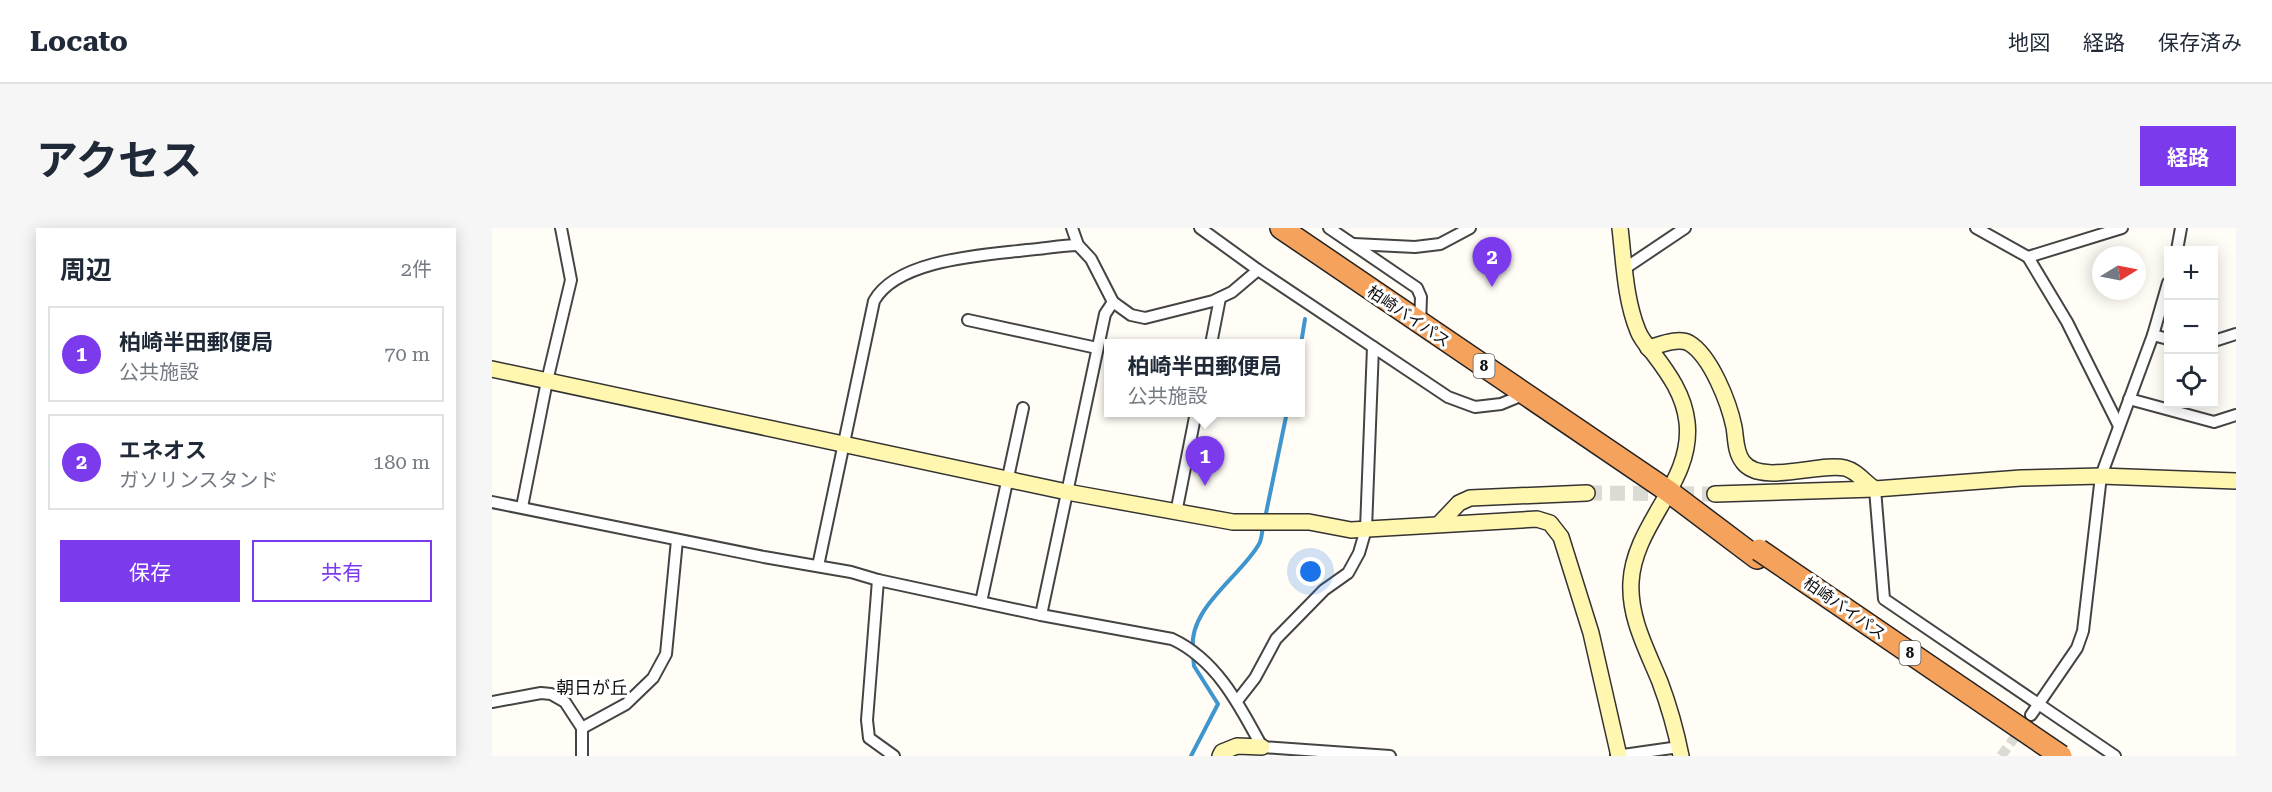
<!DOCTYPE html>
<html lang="ja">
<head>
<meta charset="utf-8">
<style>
	body { margin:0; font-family:"Roboto Serif","Noto Sans JP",serif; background:#f6f6f7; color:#1f2937 }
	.controls { position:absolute; right:18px; top:18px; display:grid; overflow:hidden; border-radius:0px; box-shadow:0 3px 15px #0003 }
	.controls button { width:54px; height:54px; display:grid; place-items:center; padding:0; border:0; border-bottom:2px solid #e0e1e3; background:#fff; color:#1f2937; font:30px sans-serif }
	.compass { position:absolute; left:1600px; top:18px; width:54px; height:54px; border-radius:50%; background:#fff; box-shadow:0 3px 15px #0003; rotate:80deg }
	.you { position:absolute; left:819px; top:344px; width:21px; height:21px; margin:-15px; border:4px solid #fff; border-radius:50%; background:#1a73e8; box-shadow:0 0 0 9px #1a73e833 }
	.badge { display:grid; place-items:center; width:39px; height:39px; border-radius:50%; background:#7c3aed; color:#fff; font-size:20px; font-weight:700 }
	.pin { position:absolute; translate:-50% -50px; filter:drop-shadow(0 2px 3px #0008) }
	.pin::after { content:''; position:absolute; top:32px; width:21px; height:18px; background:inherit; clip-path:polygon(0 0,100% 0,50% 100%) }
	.popup { position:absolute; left:612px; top:111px; width:201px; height:78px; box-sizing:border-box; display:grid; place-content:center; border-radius:0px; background:#fff; filter:drop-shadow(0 2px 4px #0005); font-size:20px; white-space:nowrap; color:#747a83 }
	.popup b { font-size:22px; color:#1f2937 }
	.popup::after { content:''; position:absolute; left:50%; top:100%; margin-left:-12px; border:12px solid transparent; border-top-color:#fff }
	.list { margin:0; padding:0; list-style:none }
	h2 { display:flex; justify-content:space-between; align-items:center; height:78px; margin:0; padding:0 24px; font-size:26px }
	h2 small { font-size:20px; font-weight:400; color:#747a83 }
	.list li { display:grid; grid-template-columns:39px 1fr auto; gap:18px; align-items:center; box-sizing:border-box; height:96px; margin:0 12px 12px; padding:0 12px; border:2px solid #e0e1e3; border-radius:0px }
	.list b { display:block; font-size:22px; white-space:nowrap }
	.list p { margin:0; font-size:20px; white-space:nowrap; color:#747a83 }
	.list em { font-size:20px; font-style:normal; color:#747a83 }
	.actions { display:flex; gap:12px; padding:18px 24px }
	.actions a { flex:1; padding:14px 0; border:2px solid #7c3aed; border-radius:0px; text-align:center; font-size:21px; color:#7c3aed }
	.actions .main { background:#7c3aed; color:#fff }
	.icon { flex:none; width:33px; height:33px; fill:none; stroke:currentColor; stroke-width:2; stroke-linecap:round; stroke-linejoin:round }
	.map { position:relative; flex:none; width:1744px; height:528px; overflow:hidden; border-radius:0px }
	header { display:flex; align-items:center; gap:36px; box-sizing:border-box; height:84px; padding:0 30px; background:#fff; border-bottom:2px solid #e0e1e3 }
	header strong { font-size:28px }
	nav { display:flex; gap:33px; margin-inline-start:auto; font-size:21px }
	.intro { display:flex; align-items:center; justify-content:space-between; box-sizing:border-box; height:144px; padding:0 36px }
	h1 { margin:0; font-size:42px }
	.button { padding:15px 27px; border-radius:0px; background:#7c3aed; color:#fff; font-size:21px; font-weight:700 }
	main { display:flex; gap:36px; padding:0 36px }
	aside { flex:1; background:#fff; border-radius:0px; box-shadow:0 3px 15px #0003 }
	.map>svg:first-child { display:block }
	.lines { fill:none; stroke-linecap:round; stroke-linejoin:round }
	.stream { stroke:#3f96cf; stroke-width:4 }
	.street-tunnel { stroke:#dbdad3; stroke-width:10; stroke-dasharray:10 5; stroke-linecap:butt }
	.secondary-tunnel { stroke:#dbdad3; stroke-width:15; stroke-dasharray:15 8; stroke-linecap:butt }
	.street-casing { stroke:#444; stroke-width:14 }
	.secondary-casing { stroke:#333; stroke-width:18 }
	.highway-casing { stroke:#222; stroke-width:24 }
	.street { stroke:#fff; stroke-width:10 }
	.secondary { stroke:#fff6b0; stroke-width:15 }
	.highway { stroke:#f5a25d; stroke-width:21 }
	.highway-bridge-casing { stroke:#222; stroke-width:24; stroke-linecap:butt }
	.highway-bridge { stroke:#f5a25d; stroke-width:21 }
	.labels { text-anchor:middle; stroke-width:6; stroke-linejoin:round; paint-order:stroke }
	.shield { fill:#fff; stroke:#585858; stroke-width:1.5 }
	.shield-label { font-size:15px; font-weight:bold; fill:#111 }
	.street-label { font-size:16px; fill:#111; stroke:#fff }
	.neighbourhood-label { font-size:18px; fill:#111; stroke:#fff }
</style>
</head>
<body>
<header>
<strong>Locato</strong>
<nav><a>地図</a><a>経路</a><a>保存済み</a></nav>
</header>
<div class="intro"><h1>アクセス</h1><a class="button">経路</a></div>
<main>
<aside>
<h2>周辺<small>2件</small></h2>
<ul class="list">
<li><span class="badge">1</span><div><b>柏崎半田郵便局</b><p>公共施設</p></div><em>70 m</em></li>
<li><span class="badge">2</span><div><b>エネオス</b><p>ガソリンスタンド</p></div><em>180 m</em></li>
</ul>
<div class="actions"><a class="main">保存</a><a>共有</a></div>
</aside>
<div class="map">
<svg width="1744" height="528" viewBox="0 0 1744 528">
	<rect width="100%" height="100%" fill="#fffdf5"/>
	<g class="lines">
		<g class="stream">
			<path d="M809,116L813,91"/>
			<path d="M773,290L795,184"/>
			<path d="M701,421C696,380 750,347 767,316C770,311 770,303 771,298"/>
			<path d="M699,528L726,476L702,438L701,428"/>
		</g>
		<path class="street-tunnel" d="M1509,528L1539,487"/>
		<path class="secondary-tunnel" d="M1095,265L1223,266"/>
		<g class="street-casing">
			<g id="street">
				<path d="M580,0L586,17L599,31L621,74L639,87L653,90L721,73L740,64L766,42"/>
				<path d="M708,0L766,42L956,169L983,179L1009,176L1033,166"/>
				<path d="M837,0L925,60L929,69L928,96"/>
				<path d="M1484,0L1536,29L1630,0"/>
				<path d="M862,16L923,19L948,16L978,0"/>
				<path d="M1685,22L1689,0"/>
				<path d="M1536,29L1575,94L1627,198"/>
				<path d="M1132,41L1193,0"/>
				<path d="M476,92L605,120"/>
				<path d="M1661,107L1676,111"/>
				<path d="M1722,113L1744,106"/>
				<path d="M719,116L728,70"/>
				<path d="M1637,171L1722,194L1744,187"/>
				<path d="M1383,261L1392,371L1623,528"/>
				<path d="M0,274L272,329L359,344L386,352L549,387L680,411C725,432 748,478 770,519L898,528"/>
				<path d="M30,279L55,153L79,52L69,0"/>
				<path d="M684,285L704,184"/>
				<path d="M326,338L382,73C405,31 493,27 535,22C552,21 569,17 586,17"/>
				<path d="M386,352L375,492L377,510L402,528"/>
				<path d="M489,374L531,180"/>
				<path d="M549,387L613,86L621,74"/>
				<path d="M745,473L763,450L784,411L832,362L856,345L867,325L874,301L881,119"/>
				<path d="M0,474L49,465L59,466L73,474L90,500V528"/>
				<path d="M1539,487L1585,420L1591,403L1609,248L1661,107L1676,55"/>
				<path d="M90,500L134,476L161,450L174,426L185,312"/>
				<path d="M1124,528L1187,519"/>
			</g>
		</g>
		<g class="secondary-casing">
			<g id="secondary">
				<path d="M1128,0C1132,34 1133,71 1146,103C1149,111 1156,119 1161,125C1177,146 1192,167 1195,194C1202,254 1142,295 1139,354C1137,390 1155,422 1168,454C1177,478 1184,503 1189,528"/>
				<path d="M1156,120C1168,117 1186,109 1197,115C1219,128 1237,175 1242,199C1244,210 1243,224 1251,234C1269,258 1327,234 1353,240C1365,243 1373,255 1383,261"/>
				<path d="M0,141L575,264L741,294H817L859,302L1045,291L1058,295L1069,309L1099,405L1127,528"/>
				<path d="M1223,266L1383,261L1529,250L1609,248L1744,253"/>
				<path d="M947,296L967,275L978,270L1095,265"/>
				<path d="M728,528L730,524L745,518L770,519"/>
			</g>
		</g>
		<g class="highway-casing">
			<path id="highway" d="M789,0L1176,263L1265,330"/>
		</g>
		<use href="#street" class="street"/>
		<use href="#secondary" class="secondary"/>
		<use href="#highway" class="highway"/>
		<g class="highway-bridge-casing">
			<path id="highway-bridge" d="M1267,322L1569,528"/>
		</g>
		<use href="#highway-bridge" class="highway-bridge"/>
	</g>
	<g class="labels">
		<g class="shield">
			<rect x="981.5" y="126" width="21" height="24" rx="4.5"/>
			<rect x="1407.5" y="413" width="21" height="24" rx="4.5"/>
		</g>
		<g class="shield-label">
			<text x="992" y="143">8</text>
			<text x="1418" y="430">8</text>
		</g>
		<g class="street-label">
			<text transform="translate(917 88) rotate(34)" y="6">柏崎バイパス</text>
			<text transform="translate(1353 380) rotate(35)" y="6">柏崎バイパス</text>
		</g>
		<g class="neighbourhood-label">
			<text x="100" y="466">朝日が丘</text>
		</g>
	</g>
</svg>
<div class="controls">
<button>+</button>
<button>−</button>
<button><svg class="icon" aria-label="locate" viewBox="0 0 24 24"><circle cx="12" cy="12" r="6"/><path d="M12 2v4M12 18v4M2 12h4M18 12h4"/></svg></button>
</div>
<svg class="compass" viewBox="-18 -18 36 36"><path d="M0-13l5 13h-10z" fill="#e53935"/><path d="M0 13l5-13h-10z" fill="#747a83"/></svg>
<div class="you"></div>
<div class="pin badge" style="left:713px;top:258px">1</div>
<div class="popup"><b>柏崎半田郵便局</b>公共施設</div>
<div class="pin badge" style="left:1000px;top:59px">2</div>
</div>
</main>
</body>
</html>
